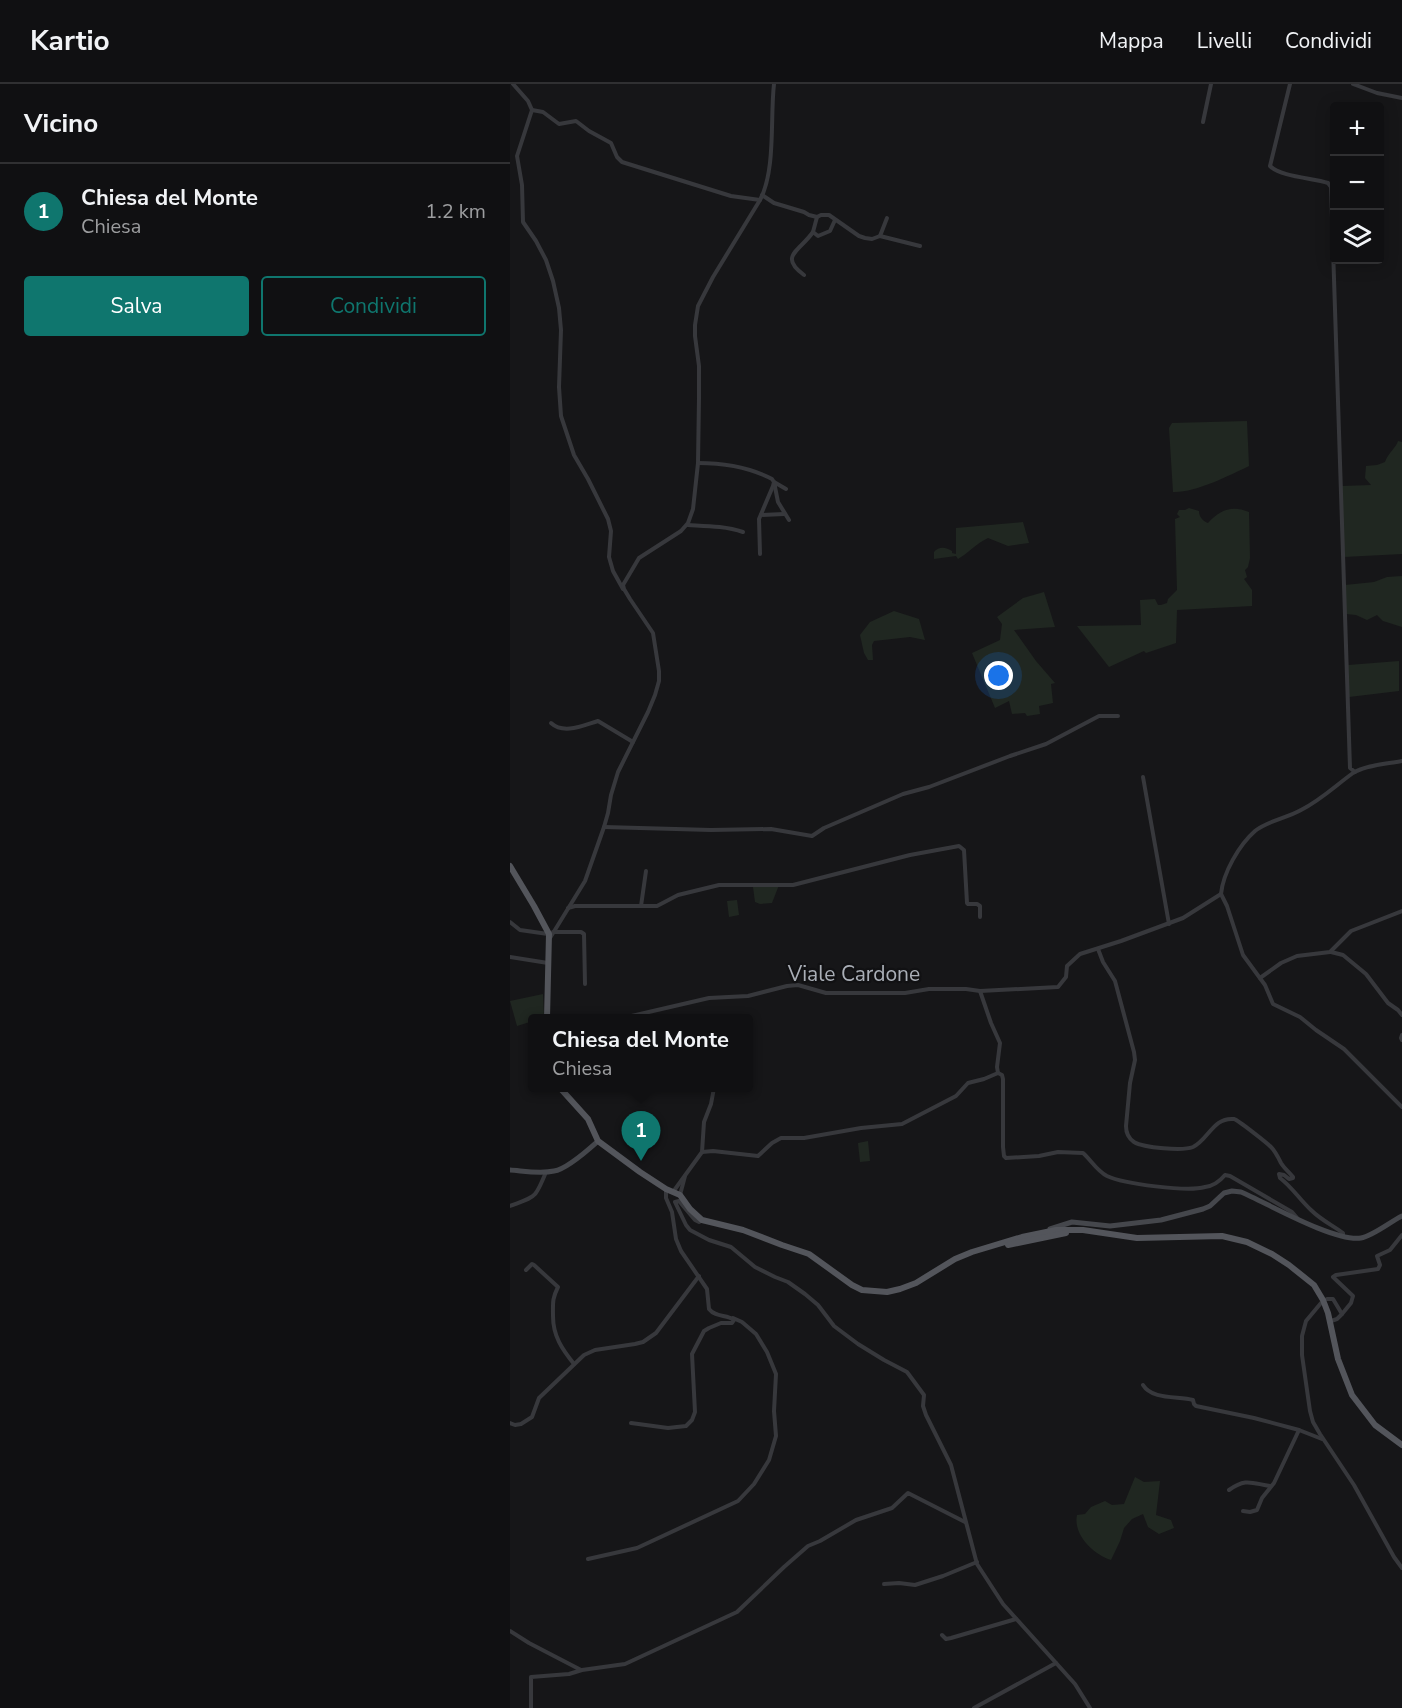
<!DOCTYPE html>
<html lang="it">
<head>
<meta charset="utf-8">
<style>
	body { margin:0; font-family:"Nunito Sans",sans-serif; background:#19191b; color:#f1f3f6 }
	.controls { position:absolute; right:18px; top:18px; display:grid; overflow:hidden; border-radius:6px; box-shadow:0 3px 15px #0003 }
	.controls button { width:54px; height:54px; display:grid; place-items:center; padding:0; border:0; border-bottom:2px solid #303032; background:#101012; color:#f1f3f6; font:30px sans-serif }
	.you { position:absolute; left:489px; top:592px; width:21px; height:21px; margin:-15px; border:4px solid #fff; border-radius:50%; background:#1a73e8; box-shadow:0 0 0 9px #1a73e833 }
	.badge { display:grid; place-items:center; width:39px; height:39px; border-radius:50%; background:#0f766e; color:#fff; font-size:20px; font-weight:700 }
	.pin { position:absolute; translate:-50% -50px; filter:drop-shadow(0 2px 3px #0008) }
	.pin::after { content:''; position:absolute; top:32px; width:21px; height:18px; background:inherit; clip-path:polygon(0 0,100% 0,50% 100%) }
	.popup { position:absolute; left:18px; top:930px; width:225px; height:78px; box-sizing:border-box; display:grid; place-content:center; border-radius:6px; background:#101012; filter:drop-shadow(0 2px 4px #0005); font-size:20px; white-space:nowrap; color:#9c9d9f }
	.popup b { font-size:22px; color:#f1f3f6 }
	.popup::after { content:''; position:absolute; left:50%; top:100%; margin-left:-12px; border:12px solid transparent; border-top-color:#101012 }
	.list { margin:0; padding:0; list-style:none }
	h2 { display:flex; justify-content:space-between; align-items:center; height:78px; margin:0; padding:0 24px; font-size:26px }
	h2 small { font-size:20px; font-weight:400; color:#9c9d9f }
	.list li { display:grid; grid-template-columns:39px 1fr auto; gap:18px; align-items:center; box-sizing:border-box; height:96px; padding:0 24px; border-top:2px solid #303032 }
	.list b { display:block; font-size:22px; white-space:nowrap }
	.list p { margin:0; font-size:20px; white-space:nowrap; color:#9c9d9f }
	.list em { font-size:20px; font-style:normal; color:#9c9d9f }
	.actions { display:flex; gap:12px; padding:18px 24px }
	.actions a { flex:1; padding:14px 0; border:2px solid #0f766e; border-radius:6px; text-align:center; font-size:21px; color:#0f766e }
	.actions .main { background:#0f766e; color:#fff }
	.icon { flex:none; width:33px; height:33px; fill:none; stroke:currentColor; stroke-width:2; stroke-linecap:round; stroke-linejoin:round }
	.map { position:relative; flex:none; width:892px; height:1624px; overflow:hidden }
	header { display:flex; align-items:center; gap:36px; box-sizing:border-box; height:84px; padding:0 30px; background:#101012; border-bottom:2px solid #303032 }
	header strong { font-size:28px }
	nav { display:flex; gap:33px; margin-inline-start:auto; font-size:21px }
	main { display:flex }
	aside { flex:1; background:#101012 }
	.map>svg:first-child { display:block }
	.green { fill:#202721 }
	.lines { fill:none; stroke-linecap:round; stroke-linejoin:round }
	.street { stroke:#37383c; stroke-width:4 }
	.secondary { stroke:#45474c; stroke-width:5 }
	.primary { stroke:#53555b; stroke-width:6 }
	.labels { text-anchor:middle; stroke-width:4.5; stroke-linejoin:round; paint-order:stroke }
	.street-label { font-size:21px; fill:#a9aeb6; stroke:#111113 }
</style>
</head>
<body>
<header>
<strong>Kartio</strong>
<nav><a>Mappa</a><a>Livelli</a><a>Condividi</a></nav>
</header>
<main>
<aside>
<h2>Vicino<small></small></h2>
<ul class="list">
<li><span class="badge">1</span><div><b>Chiesa del Monte</b><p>Chiesa</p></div><em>1.2 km</em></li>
</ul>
<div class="actions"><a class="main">Salva</a><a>Condividi</a></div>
</aside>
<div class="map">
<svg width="892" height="1624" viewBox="0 0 892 1624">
	<rect width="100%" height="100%" fill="#161618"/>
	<g class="green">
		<path d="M737,337L739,382C718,392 685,409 663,408L659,344L662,339Z"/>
		<path d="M888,357L892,358V470L834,473L832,402L861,401L855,394L856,382L867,381L875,378C878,369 886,364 888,357Z"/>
		<path d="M679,424L689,427C689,433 693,437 698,439C710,425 723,421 739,428L740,474L738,483L735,486L737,493L734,495L742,506V522L667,526L666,559L636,569L634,567L599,583L567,542L631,541L630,516L645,515L648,521H651L657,519L658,515L667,506L665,435L670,433L667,430L669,426H675Z"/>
		<path d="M513,438L519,459L498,462L478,454C465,460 459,469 448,475L446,472L424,475V468C429,462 436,463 442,467V469L446,470V444Z"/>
		<path d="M892,492V543L873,537L867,531L857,536L846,531L836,530L835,501L864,498L877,493Z"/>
		<path d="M534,508L545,543L504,546L526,577L545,599L541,600L543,619L529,622L530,630L517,632L515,629L502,630L499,617L485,624L462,569L490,556L492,540L487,533L513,514Z"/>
		<path d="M384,527L409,535L415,556L400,553L364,557L362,561L363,576H358L354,569L350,551L360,538Z"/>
		<path d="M889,577V607L839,613L838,581Z"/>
		<path d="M269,801L262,819L250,820L245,818L243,803Z"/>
		<path d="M227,816L229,831L219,833L217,817Z"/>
		<path d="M33,910L34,932L23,934V937L7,942L0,917Z"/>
		<path d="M358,1057L360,1077L350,1078L348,1059Z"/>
		<path d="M625,1393L634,1398L650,1397L646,1431L661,1436L664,1444L649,1450L638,1443L633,1430L622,1435L614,1444L610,1457L601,1476C583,1470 563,1451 567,1431L575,1430L581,1423L595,1417L602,1421L614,1420Z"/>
	</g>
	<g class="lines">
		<g class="street">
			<path d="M3,0L18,17L22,26L7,72L12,101L13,138L26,157L36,176L43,197L49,224L51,246L49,303L51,332L64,371L78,395L98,435L101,447L99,473L103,487L113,505"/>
			<path d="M780,0L760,82C771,93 803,94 818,99L821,103L840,684L845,688"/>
			<path d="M843,0L867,9L892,14"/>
			<path d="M22,26L33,28L49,40L66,37L79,47L101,59L107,73L112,78L221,112L250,116"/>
			<path d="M693,38L701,0"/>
			<path d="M252,111L264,119L294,128L299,131L307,133L311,131H319L349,152L355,154L362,155L370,152L410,162"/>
			<path d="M307,133L303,148L308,152L320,147L325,136"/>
			<path d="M370,152L377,134"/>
			<path d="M294,191C268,172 290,167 303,148"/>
			<path d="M188,379C213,379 239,383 262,395L264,398L263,402L249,435L250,470"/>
			<path d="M276,405L264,398L268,418L279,436"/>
			<path d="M251,431L274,430"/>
			<path d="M178,441C196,442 215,442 233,448"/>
			<path d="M41,639C54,651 74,641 88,637L123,658"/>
			<path d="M633,693L659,840"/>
			<path d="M94,743L201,746L261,745L302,752L314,744L393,710L419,703L500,672L536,660L589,632H608"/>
			<path d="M711,810L717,822L733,871L755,901L763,920L790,933L806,946L834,965L892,1023"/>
			<path d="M711,810C713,789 729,761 745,747C757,737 777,734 791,726C811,716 825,702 843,689C856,681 877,680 892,677"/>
			<path d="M131,822L136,787"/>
			<path d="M58,824L65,822H147L168,811L209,801H283L400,771L449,762L454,766L457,819L458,820H467L470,822V833"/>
			<path d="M0,838L10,846L38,850"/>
			<path d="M43,848H71L74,850L75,900"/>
			<path d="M40,854L75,797L94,743L98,729L101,711L108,688L138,628L145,611L149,597V587L143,549L120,515L114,505L113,501L129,474L171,447L178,439L183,425L188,379L189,314V282L185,252V241L188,222L203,193L250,116C266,86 260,34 264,0"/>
			<path d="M588,865L593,878L605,897L624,968L625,976L620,999L616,1042C616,1048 618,1054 624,1058C634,1064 673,1067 683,1063C699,1055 703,1033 724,1035C728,1036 757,1059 761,1063C765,1067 768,1073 771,1079C774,1084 779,1088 783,1093V1094L779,1095L774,1091L769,1090L770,1094C782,1103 790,1116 801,1126C811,1136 822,1141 833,1149V1151"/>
			<path d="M821,868L833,871L856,890L878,919L888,926L892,931"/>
			<path d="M0,873L38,879"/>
			<path d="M750,894L771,879L787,872L820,868L841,847L892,827"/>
			<path d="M470,907L481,939L490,959L487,983L488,989L492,991L493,995V1063L494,1072L496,1074L529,1072L548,1068L573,1069C581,1076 587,1087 597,1092C614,1100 677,1108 695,1103C703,1102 710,1097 715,1091L720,1092L782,1128L788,1135"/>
			<path d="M113,934L199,914L238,912L277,902L288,901L316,909H395L419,905H456L470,907L548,903L556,893L557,882L570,870L611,857L673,834L711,810"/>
			<path d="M892,951L891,954L892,956"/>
			<path d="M192,1068L194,1038L201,1020L204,1004"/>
			<path d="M163,1108L192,1068L203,1067L248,1072L262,1059L271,1054H294L351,1044L392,1040L446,1012L458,999L474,995L488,989"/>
			<path d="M170,1111L175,1092"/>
			<path d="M0,1122C26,1112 25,1115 36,1088"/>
			<path d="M192,1136L189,1138L185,1136L169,1117L165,1118L176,1141L180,1146L199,1156L221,1163L245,1183L265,1193L278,1198L295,1210L308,1221L324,1242L348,1260L374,1276L397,1288L414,1311L413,1322L416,1331L441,1381L467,1480L493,1520L565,1600L580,1624"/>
			<path d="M16,1186L22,1180L24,1181L48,1203C42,1215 43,1219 43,1232C43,1252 52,1265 64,1280"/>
			<path d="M817,1215H823L832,1230L827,1235L821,1237"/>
			<path d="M811,1219L796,1237L792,1252V1271L800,1327L803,1338L810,1350L844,1401L884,1473L892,1484"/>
			<path d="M832,1230L841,1219L843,1212L823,1193L826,1191L868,1185L870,1181L867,1172L880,1166L892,1151"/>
			<path d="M633,1301C642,1316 668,1312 683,1316L684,1320L686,1322L744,1334L789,1346L812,1355"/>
			<path d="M0,1339L5,1341L11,1340L22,1333L29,1314L74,1271L85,1266L125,1260L133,1258L146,1249L189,1192"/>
			<path d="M121,1339L158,1344L176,1342L182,1336L185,1328L182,1270L194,1247L199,1244L211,1239H222L224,1236C217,1230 206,1234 199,1225L197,1205L171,1167L166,1155L162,1128L156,1114V1105"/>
			<path d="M719,1406C736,1394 741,1399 760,1402"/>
			<path d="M733,1427L740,1428L747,1426L752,1414L764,1399L789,1346"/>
			<path d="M78,1475L127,1464L228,1417L244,1400L259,1376L266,1352L264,1327L266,1290L257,1268L246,1250L232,1238L223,1234"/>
			<path d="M374,1500L389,1499L405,1501L433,1492L467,1478"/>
			<path d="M0,1547L19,1559L71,1586"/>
			<path d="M432,1551L436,1555L441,1554L506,1535"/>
			<path d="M21,1624V1593L59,1590L72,1586L115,1580L227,1528L274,1483L298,1462L310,1457L346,1436L382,1424L398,1409L455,1438"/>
			<path d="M464,1624L546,1579"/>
		</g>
		<g class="secondary">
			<path d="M0,1086C14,1087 30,1090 44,1087C57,1085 78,1066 88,1057"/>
			<path d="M540,1145L562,1138L600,1142L651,1136L693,1125L700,1122L714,1109L722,1107L731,1108C757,1119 824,1158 851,1154C863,1152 880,1138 892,1132"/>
		</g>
		<g class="primary">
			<path d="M0,782L24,822L39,850L37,934"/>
			<path d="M50,1004L78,1035L88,1057L130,1088L156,1105L170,1111L180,1125L192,1136L233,1146L272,1161L299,1170L342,1201L352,1206L377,1208L390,1205L406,1199L445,1175L462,1168L512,1153L546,1146H573L627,1154L712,1152L737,1158L762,1170L779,1181L804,1201L813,1216L818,1229L828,1275L842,1311L865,1341L892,1361"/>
			<path d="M498,1161L556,1149"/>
		</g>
	</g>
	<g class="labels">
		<g class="street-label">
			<text x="344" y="897">Viale Cardone</text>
		</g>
	</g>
</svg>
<div class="controls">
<button>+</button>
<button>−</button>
<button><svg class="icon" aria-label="layers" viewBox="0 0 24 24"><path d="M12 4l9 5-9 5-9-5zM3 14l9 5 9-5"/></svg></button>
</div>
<div class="you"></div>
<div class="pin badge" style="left:131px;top:1077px">1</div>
<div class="popup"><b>Chiesa del Monte</b>Chiesa</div>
</div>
</main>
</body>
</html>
